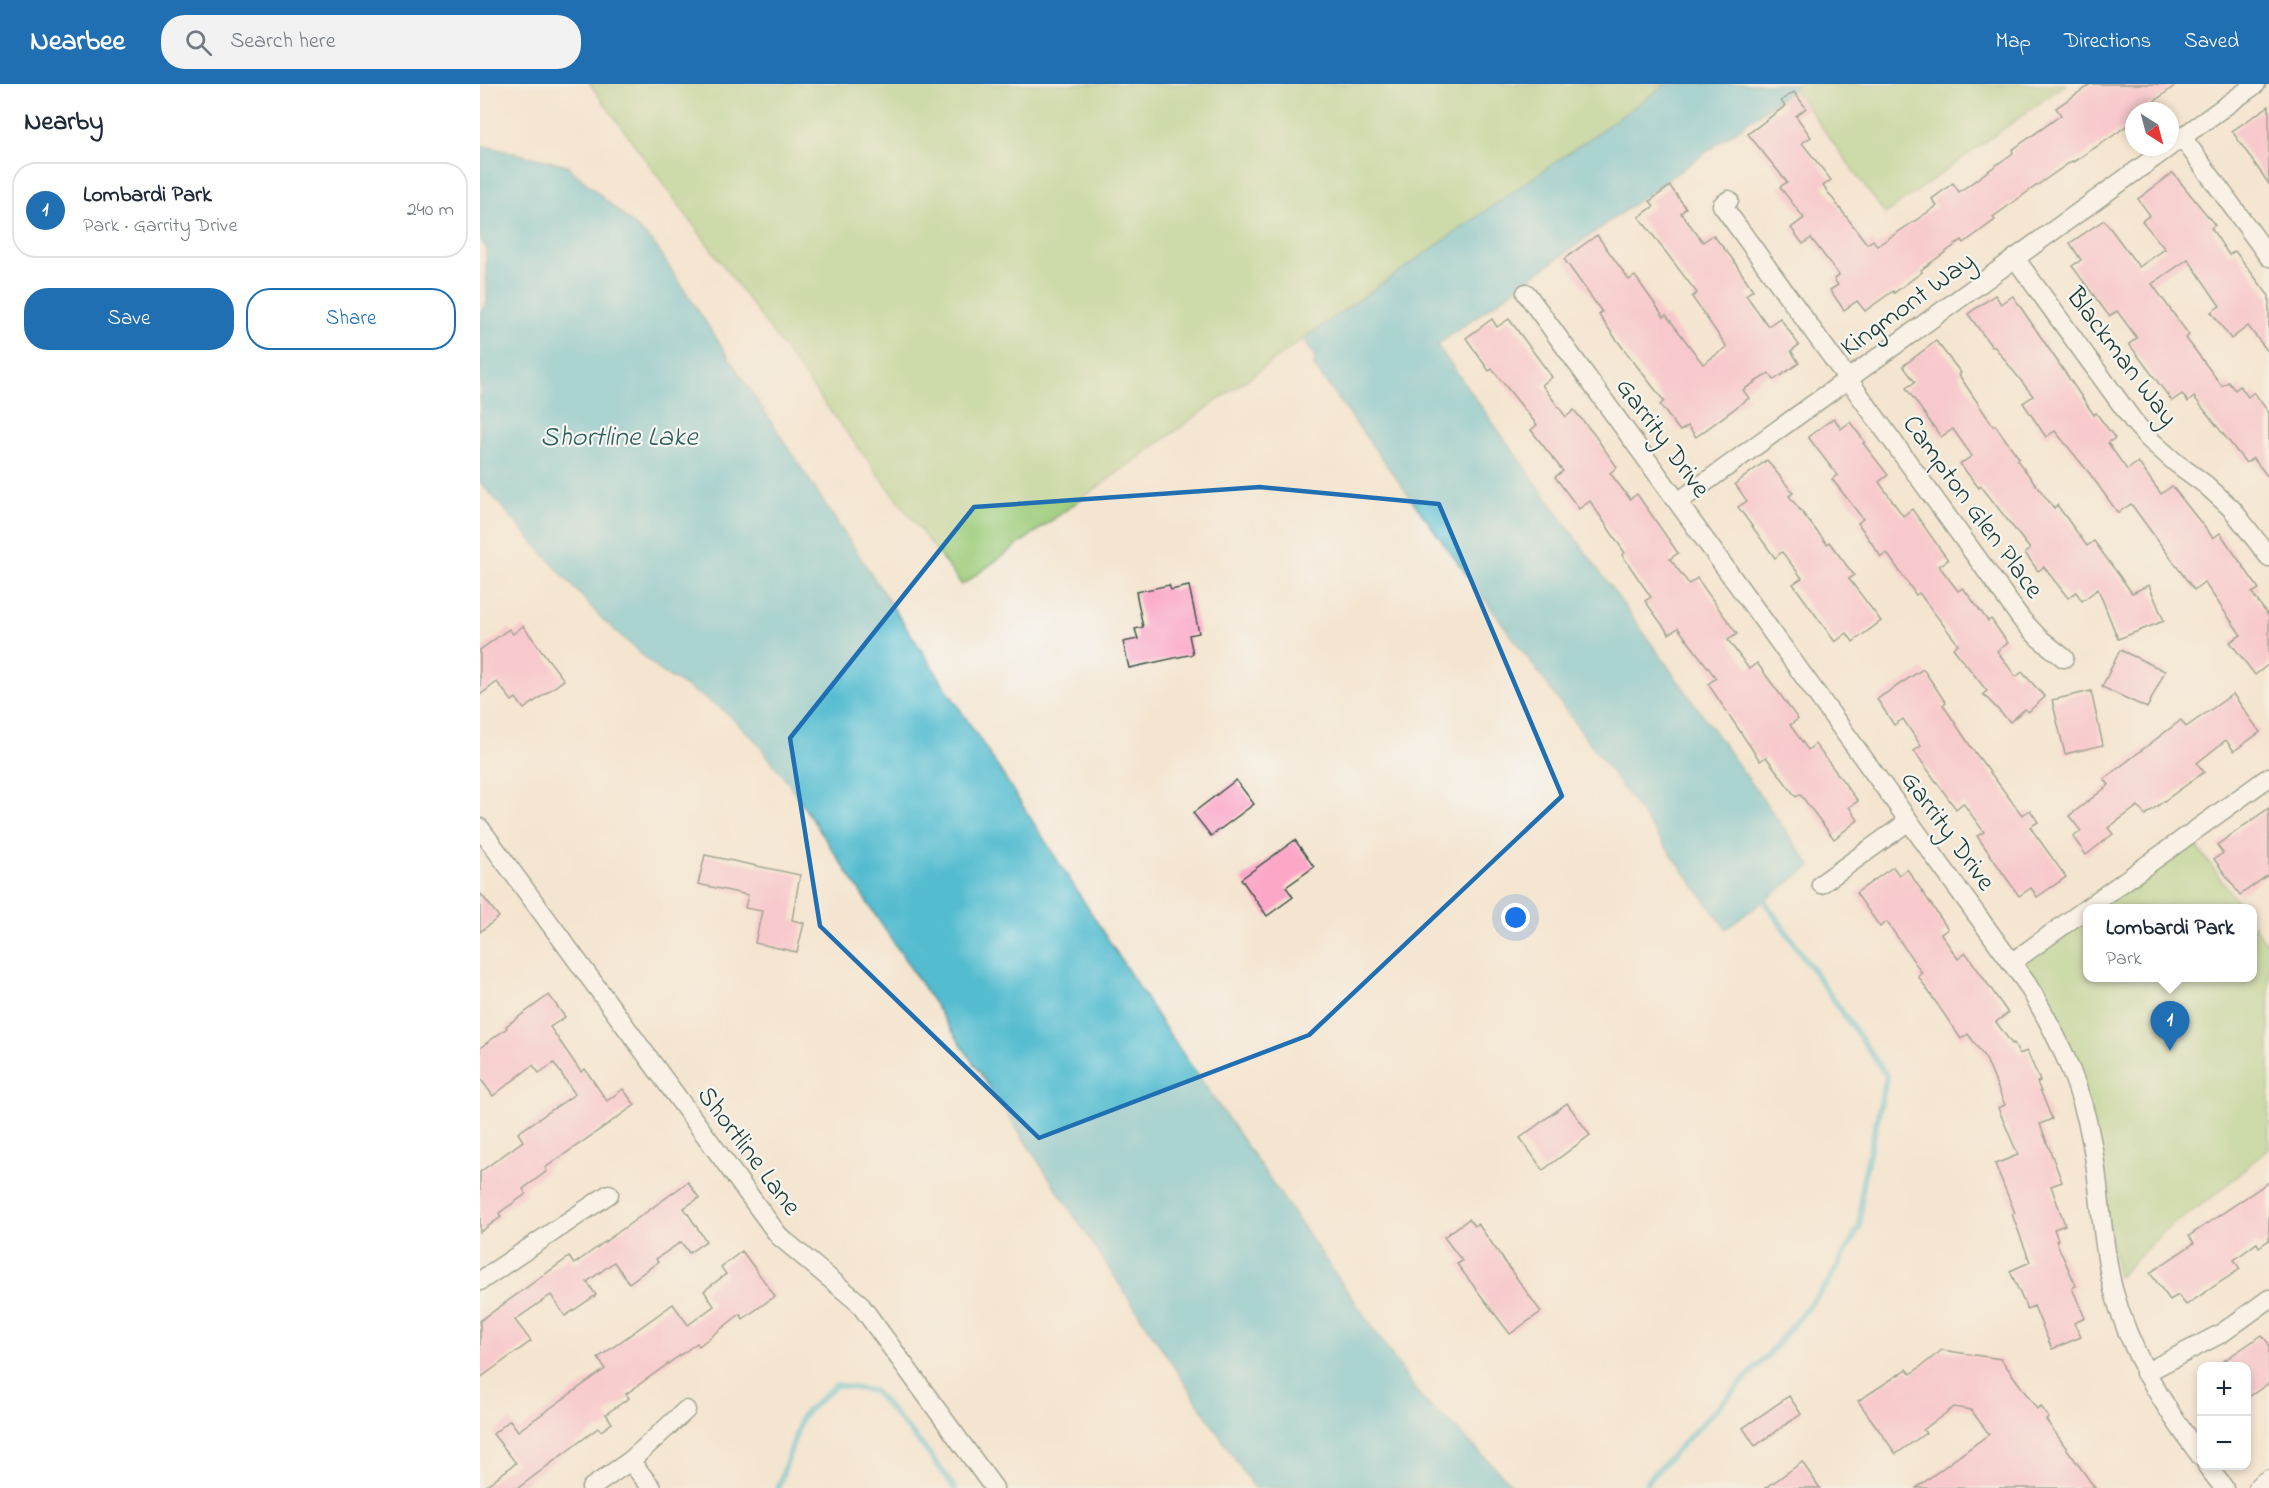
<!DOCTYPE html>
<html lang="en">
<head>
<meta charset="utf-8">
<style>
	body { margin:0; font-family:"Indie Flower",sans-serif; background:#f2f2f3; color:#1f2937 }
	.controls { position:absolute; right:18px; bottom:18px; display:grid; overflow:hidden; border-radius:12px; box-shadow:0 3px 9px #0003 }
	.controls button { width:54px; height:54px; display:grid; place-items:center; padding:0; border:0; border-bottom:2px solid #e0e1e3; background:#fff; color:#1f2937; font:30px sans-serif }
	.compass { position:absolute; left:1645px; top:18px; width:54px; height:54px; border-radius:50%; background:#fff; box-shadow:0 3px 9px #0003; rotate:144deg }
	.you { position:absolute; left:1036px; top:834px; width:21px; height:21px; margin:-15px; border:4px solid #fff; border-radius:50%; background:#1a73e8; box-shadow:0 0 0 9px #1a73e833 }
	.badge { display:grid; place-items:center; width:39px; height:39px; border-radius:50%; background:#1f6fb2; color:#fff; font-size:20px; font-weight:700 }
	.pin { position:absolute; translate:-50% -50px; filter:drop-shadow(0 2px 3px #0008) }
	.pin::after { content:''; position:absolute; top:32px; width:21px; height:18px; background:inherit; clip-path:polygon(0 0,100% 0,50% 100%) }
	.popup { position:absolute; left:1603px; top:820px; width:174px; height:78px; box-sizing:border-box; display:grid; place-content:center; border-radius:12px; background:#fff; filter:drop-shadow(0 2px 4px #0005); font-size:20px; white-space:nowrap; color:#747a83 }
	.popup b { font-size:22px; color:#1f2937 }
	.popup::after { content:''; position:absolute; left:50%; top:100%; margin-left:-12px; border:12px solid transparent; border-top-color:#fff }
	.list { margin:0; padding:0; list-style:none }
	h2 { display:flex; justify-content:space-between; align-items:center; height:78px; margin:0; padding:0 24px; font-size:26px }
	h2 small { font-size:20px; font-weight:400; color:#747a83 }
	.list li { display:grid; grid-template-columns:39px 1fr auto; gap:18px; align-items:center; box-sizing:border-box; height:96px; margin:0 12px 12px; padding:0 12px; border:2px solid #e0e1e3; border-radius:24px }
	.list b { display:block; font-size:22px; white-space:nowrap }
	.list p { margin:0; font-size:20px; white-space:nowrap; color:#747a83 }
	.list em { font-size:20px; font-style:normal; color:#747a83 }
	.actions { display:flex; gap:12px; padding:18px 24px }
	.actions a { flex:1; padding:14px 0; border:2px solid #1f6fb2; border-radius:24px; text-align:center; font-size:21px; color:#1f6fb2 }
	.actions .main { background:#1f6fb2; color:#fff }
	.icon { flex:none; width:33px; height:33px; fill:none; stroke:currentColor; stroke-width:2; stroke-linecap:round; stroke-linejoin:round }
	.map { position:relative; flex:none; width:1789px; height:1404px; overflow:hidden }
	header { display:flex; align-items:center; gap:36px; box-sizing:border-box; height:84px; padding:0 30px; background:#1f6fb2; color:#fff }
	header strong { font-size:28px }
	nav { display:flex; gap:33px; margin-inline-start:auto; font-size:21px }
	.search { width:420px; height:54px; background:#f2f2f3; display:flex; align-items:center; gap:15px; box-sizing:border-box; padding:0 21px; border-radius:24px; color:#747a83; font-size:22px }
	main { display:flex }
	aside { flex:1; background:#fff }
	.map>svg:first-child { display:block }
	.green { fill:#9ecc7a; stroke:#5e8457; stroke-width:1.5 }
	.water { fill:#52bccf; stroke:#387c82; stroke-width:1.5 }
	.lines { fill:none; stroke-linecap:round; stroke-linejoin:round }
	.stream { stroke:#52bccf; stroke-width:6 }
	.building { fill:#fca7c8 }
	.minor-casing { stroke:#3f564b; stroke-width:21 }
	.secondary-casing { stroke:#3f564b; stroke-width:28 }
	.minor { stroke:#fff; stroke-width:18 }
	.secondary { stroke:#fff; stroke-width:26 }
	.marked { fill:none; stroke:#1f6fb2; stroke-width:4.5; stroke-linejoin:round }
	.labels { text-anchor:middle; stroke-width:4.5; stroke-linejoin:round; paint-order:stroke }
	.street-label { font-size:27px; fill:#1f3d34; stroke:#f6f6f2 }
	.water-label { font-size:28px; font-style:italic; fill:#2c5d5b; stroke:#f6f6f2 }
</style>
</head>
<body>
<header>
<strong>Nearbee</strong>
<div class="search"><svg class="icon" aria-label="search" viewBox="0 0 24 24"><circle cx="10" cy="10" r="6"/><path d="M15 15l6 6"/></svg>Search here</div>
<nav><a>Map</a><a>Directions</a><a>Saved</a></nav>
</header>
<main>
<aside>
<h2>Nearby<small></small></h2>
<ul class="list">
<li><span class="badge">1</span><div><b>Lombardi Park</b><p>Park · Garrity Drive</p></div><em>240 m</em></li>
</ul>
<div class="actions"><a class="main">Save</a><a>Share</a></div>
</aside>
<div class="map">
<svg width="1789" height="1404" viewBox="0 0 1789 1404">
	<rect width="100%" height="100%" fill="#f6f6f2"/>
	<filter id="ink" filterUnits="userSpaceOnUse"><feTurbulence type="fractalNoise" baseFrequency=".0167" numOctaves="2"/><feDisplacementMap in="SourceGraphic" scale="12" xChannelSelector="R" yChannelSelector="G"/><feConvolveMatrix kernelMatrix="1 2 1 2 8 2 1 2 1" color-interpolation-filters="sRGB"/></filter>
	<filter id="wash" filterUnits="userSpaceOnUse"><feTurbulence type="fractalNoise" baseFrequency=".008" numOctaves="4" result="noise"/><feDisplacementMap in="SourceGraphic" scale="24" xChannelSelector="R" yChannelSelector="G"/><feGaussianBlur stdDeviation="1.35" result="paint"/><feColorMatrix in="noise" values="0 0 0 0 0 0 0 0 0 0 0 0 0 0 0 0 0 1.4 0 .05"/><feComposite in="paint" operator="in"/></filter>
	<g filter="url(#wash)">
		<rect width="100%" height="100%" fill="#f4e5d0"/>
		<g class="green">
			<path d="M110,0H1187L823,255L482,501L336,308Z"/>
			<path d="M1317,0H1586L1405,130L1314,5Z"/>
			<path d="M1709,751L1762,824H1608V894H1772L1773,840L1789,863V1064L1735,1111L1682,1149L1638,1193L1598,984L1585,950L1558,903L1531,879Z"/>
		</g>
		<g class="water">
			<path d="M1187,0H1317L1314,5L957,261L1331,782L1246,845L834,282L835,273L823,255Z"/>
			<path d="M0,61L86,81L173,158L514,677L681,938L942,1315L975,1343L1035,1404H774L305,694L274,655L241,624L180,587L120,533L0,398V228L7,219L6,164L0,156Z"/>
		</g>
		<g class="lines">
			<g class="stream">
				<path d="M298,1404L322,1332L356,1301L394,1307L447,1367L475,1404"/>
				<path d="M1165,1404L1168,1396L1286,1273L1348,1199L1380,1142L1382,1101L1407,992L1281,812"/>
			</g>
		</g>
		<g id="blocks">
			<g class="building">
				<path d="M1611,0H1697L1662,27H1654V36L1630,54L1593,78L1592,77L1546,109L1513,133L1515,136L1484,159L1482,156L1441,186L1442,188L1414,209L1413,207L1385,227L1377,217L1364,226L1350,206L1358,201L1354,195L1359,191L1331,154L1323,160L1311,144L1324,134L1300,103L1307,98L1268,50L1305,22L1301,17L1314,8L1326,24L1316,32L1331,53L1322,59L1351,96L1343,102L1387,160L1393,156L1397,162L1457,122L1452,115L1473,99L1479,108L1533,69L1532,66L1581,31L1576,24Z"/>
				<path d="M1789,22V100L1752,47Z"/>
				<path d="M1693,89L1735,141L1731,144L1749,171L1755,167L1789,212V269L1768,242L1751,255L1731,228L1740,222L1708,175L1672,200L1709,251L1706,254L1742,302L1748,298L1755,306L1760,302L1768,313L1774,308L1789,329V394L1773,374L1766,379L1714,313L1708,318L1702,310L1692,317L1649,260L1657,254L1637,227L1629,232L1592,182L1601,176L1590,159L1624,136L1659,183L1685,165L1662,137L1670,131L1658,115Z"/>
				<path d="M1190,102L1206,124L1201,129L1223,158L1233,151L1251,173L1273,206L1266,211L1288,242L1300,234L1319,261L1311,267L1319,279L1294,296L1289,289L1263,306L1269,314L1216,353L1208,342L1200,347L1180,321L1184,317L1136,255L1119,231L1122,228L1084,175L1117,151L1149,196L1155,192L1184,233L1186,231L1223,280L1247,263L1212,213L1217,209L1159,133L1174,122L1170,117Z"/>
				<path d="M1515,211L1521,220L1533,212L1614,331L1616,329L1635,354L1628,359L1647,386L1658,378L1681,410L1692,402L1733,454L1740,449L1779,505L1772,509L1789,533V580L1775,591L1750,558L1761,551L1724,498L1714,506L1651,420L1638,429L1610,390L1575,347L1566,353L1543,319L1553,312L1514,262L1512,263L1488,230Z"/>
				<path d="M1012,235L1017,243L1029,235L1072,293L1062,301L1086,333L1094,326L1113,349L1137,383L1130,389L1150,415L1157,410L1198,469L1190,475L1209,500L1217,494L1257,550L1248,556L1269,585L1277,579L1318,635L1310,641L1328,666L1335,660L1378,717L1369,723L1378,736L1354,755L1320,710L1316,713L1286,673L1280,677L1228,600L1236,594L1198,544L1189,550L1165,517L1171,513L1142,471L1145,469L1110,417L1099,425L1075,393L1083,387L1051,346L1057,341L1012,285L1009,287L986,254Z"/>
				<path d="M1456,257L1481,289L1479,291L1513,342L1515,341L1539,374L1537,376L1574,424L1577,421L1607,462L1614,457L1652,509L1669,501L1684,537L1638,555L1618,505L1602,517L1596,508L1588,514L1564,483L1558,487L1545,469L1550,465L1501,402L1499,404L1480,380L1492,372L1473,345L1461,353L1426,304L1435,298L1423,282Z"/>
				<path d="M1354,334L1361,345L1370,338L1385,358L1383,359L1408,391L1399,398L1423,432L1432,425L1468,476L1459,482L1478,507L1483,504L1508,537L1511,535L1528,559L1517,567L1536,593L1542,588L1565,613L1548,628L1545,625L1530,638L1503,610L1507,607L1473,564L1478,560L1439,509L1436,511L1407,469L1401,473L1378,439L1383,435L1352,395L1357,391L1328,353Z"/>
				<path d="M1287,376L1313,409L1309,412L1347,460L1349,458L1374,491L1369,495L1401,537L1373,558L1367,549L1355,558L1313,500L1322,494L1302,468L1295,474L1258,423L1267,417L1255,400Z"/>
				<path d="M689,501L691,506L709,502L719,549L709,551L713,570L649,584L643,558L658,555L655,545L663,543L656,508Z"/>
				<path d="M43,542L84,596L44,625L36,614L32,617L17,598L0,611V566L29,545L33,550Z"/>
				<path d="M1640,566L1685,587L1667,624L1622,603Z"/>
				<path d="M1443,585L1466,619L1463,621L1491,663L1542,731L1550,726L1558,738L1550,743L1586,793L1557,813L1551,804L1539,812L1497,752L1504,748L1483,719L1476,725L1434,667L1441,662L1423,635L1414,641L1397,615Z"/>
				<path d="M1611,607L1623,661L1585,670L1572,616Z"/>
				<path d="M1753,610L1780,648L1754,667L1746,656L1717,679L1724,688L1665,731L1658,722L1628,744L1633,750L1606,771L1593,753L1601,747L1589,732L1629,701L1624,695L1701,636L1706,643Z"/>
				<path d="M756,696L774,720L731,752L713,729Z"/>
				<path d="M1789,724V790L1760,811L1734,775L1743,769L1737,761Z"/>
				<path d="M815,756L834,783L806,803L813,813L787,832L761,795Z"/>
				<path d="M225,771L320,791L312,836L324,839L317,868L275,859L282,827L265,824L268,811L218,800Z"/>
				<path d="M1413,783L1419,791L1427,785L1468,845L1461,850L1478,875L1486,869L1528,929L1516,938L1532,960L1534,959L1539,970L1547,967L1560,997L1557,998L1572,1035L1560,1040L1582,1098L1571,1102L1585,1141L1574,1145L1578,1156L1576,1157L1596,1202L1592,1204L1605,1234L1594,1239L1601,1253L1572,1265L1554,1222L1547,1225L1530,1187L1550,1178L1532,1130L1535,1129L1515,1080L1538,1071L1518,1024L1525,1021L1506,975L1488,950L1481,955L1438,892L1442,889L1407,838L1400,843L1376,809Z"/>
				<path d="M0,809L19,833L0,848Z"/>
				<path d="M69,911L85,933L70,943L101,988L105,985L127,1017L143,1005L155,1021L65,1084L67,1087L43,1105L46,1110L19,1129L21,1133L0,1148V1088L43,1057L38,1049L95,1010L74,979L59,989L53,981L13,1012L0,994V964L27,944L26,942Z"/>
				<path d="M1087,1019L1110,1051L1063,1086L1040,1054Z"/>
				<path d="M208,1098L219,1114L204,1124L226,1157L209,1169L201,1158L176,1175L178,1178L149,1199L134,1178L107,1198L116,1211L85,1232L71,1211L35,1236L51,1257L0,1294V1237L89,1173L94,1180Z"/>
				<path d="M1789,1098V1156L1779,1163L1777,1159L1754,1176L1760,1185L1706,1221L1698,1211L1690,1216L1670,1189L1714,1159L1709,1152Z"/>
				<path d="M989,1135L994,1142L998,1140L1061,1228L1030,1250L977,1180L982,1177L964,1153Z"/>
				<path d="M262,1167L295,1212L263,1235L260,1230L219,1262L217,1259L146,1310L149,1314L126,1330L132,1339L121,1347L118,1344L38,1404H3L36,1379L13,1350L30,1336L38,1347L125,1285L118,1274L193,1220L208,1241L234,1222L224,1207L246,1190L241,1183Z"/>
				<path d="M1782,1251L1789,1260V1299L1767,1314V1282H1736Z"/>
				<path d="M1462,1266L1521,1275L1557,1325L1561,1322L1569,1334L1566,1336L1615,1404H1436L1509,1350L1491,1326L1474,1323L1443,1346L1446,1349L1416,1370L1378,1317L1427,1285L1431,1290Z"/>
				<path d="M1309,1312L1321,1330L1275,1362L1263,1344Z"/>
				<path d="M1322,1378L1340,1404H1286Z"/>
			</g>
		</g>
	</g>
	<g filter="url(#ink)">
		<use href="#blocks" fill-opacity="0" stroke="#3f564b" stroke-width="1.5"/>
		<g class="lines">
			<g class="minor-casing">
				<g id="minor">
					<path d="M1702,53L1789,173"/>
					<path d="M1694,59L1776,0"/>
					<path d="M1249,116L1242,121L1542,536L1559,554L1584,574"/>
					<path d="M1535,174L1654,338L1669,355L1696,379L1726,401L1752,425L1789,473"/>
					<path d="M1046,209L1547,900C1577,950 1602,1002 1612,1060C1621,1108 1621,1157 1633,1205C1650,1268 1683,1322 1722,1374"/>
					<path d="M1198,418L1689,63"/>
					<path d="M0,744L299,1152L379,1219L514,1404"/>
					<path d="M1341,800L1429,737"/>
					<path d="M1531,879L1789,693"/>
					<path d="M0,1197L129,1110"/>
					<path d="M1665,1289L1742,1249L1789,1215"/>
					<path d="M150,1377L172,1404"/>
					<path d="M1727,1382L1744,1404"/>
					<path d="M111,1404L150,1377L206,1326"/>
				</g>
			</g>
			<g class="secondary-casing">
				<path id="secondary" d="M1782,1404L1789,1399"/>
			</g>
			<use href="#minor" class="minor"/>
			<use href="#secondary" class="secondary"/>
		</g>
	</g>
	<path d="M0 0H1789V1404H0ZM780,403L959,420L1082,712L829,951L559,1054L340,842L310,654L494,423Z" fill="#f4e5d0" fill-opacity=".55" fill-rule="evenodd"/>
	<path class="marked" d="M780,403L959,420L1082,712L829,951L559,1054L340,842L310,654L494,423Z"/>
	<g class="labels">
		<g class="street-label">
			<text transform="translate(1427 219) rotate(-36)" y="9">Kingmont Way</text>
			<text transform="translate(1643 272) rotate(53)" y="9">Blackman Way</text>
			<text transform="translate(1184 353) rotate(54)" y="9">Garrity Drive</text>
			<text transform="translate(1494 422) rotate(54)" y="9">Campton Glen Place</text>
			<text transform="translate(1469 746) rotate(54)" y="9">Garrity Drive</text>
			<text transform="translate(270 1066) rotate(53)" y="9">Shortline Lane</text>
		</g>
		<g class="water-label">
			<text x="139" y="361">Shortline Lake</text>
		</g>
	</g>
</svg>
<div class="controls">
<button>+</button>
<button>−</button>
</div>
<svg class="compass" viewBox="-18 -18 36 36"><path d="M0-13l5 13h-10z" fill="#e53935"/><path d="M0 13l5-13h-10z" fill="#747a83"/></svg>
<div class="you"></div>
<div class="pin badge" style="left:1690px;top:967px">1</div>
<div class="popup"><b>Lombardi Park</b>Park</div>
</div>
</main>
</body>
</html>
